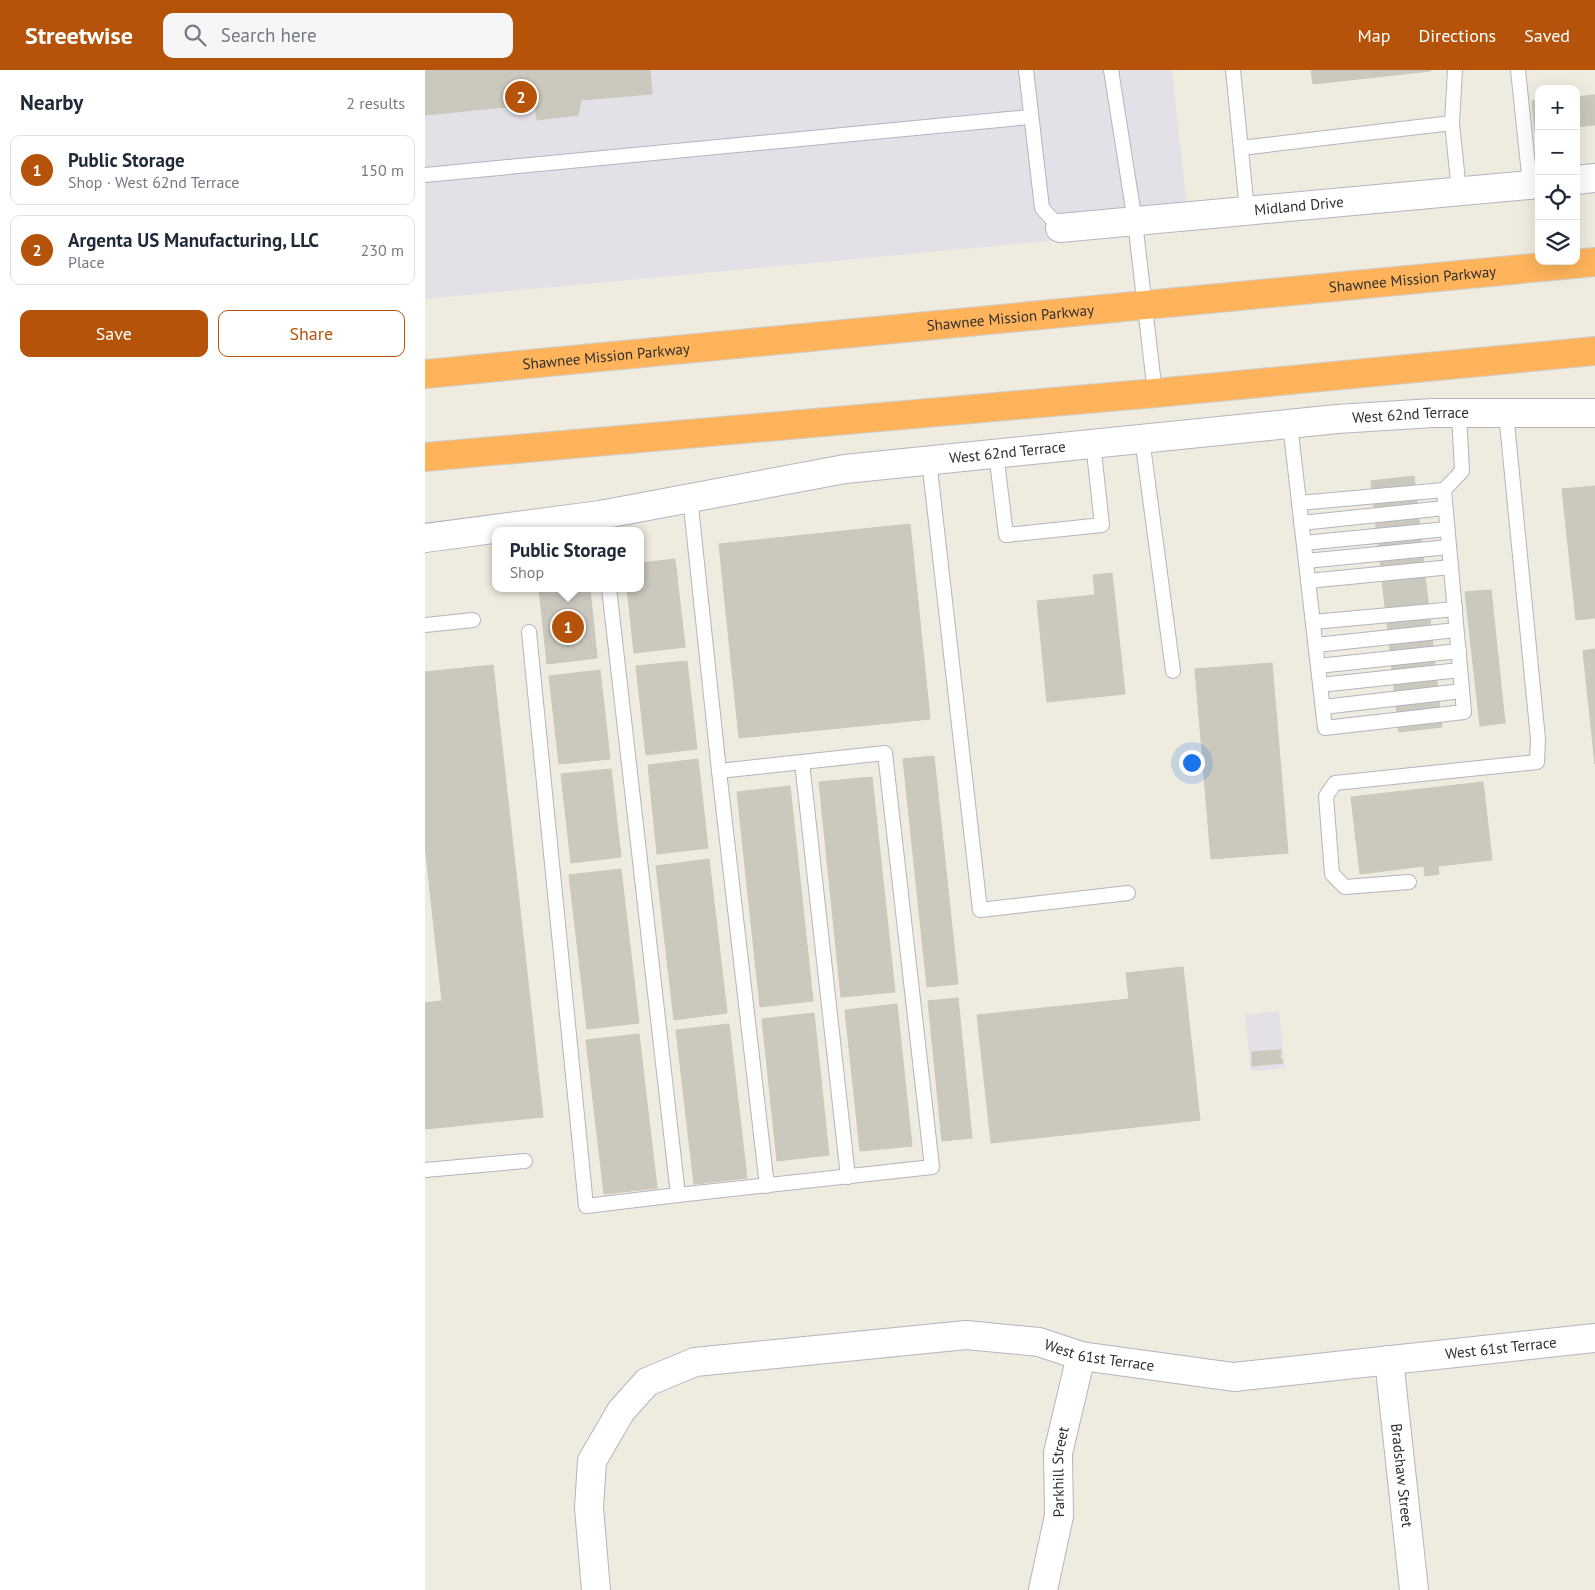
<!DOCTYPE html>
<html lang="en">
<head>
<meta charset="utf-8">
<style>
	body { margin:0; font-family:"PT Sans",sans-serif; background:#f6f6f7; color:#1f2937 }
	.controls { position:absolute; right:15px; top:15px; display:grid; overflow:hidden; border-radius:10px; box-shadow:0 5px 20px #0002 }
	.controls button { width:45px; height:45px; display:grid; place-items:center; padding:0; border:0; border-bottom:1px solid #e0e1e3; background:#fff; color:#1f2937; font:25px sans-serif }
	.you { position:absolute; left:766px; top:692px; width:18px; height:18px; margin:-12px; border:4px solid #fff; border-radius:50%; background:#1a73e8; box-shadow:0 0 0 8px #1a73e833 }
	.badge { display:grid; place-items:center; width:32px; height:32px; border-radius:50%; background:#b45309; color:#fff; font-size:16px; font-weight:700 }
	.pin { position:absolute; translate:-50% -50%; border:2px solid #fff; box-shadow:0 1px 5px #0006 }
	.popup { position:absolute; left:67px; top:457px; width:152px; height:65px; box-sizing:border-box; display:grid; place-content:center; border-radius:10px; background:#fff; filter:drop-shadow(0 1px 4px #0005); font-size:16px; white-space:nowrap; color:#747a83 }
	.popup b { font-size:19px; color:#1f2937 }
	.popup::after { content:''; position:absolute; left:50%; top:100%; margin-left:-10px; border:10px solid transparent; border-top-color:#fff }
	.list { margin:0; padding:0; list-style:none }
	h2 { display:flex; justify-content:space-between; align-items:center; height:65px; margin:0; padding:0 20px; font-size:21px }
	h2 small { font-size:16px; font-weight:400; color:#747a83 }
	.list li { display:grid; grid-template-columns:32px 1fr auto; gap:15px; align-items:center; box-sizing:border-box; height:70px; margin:0 10px 10px; padding:0 10px; border:1px solid #e0e1e3; border-radius:10px }
	.list b { display:block; font-size:19px; white-space:nowrap }
	.list p { margin:0; font-size:16px; white-space:nowrap; color:#747a83 }
	.list em { font-size:16px; font-style:normal; color:#747a83 }
	.actions { display:flex; gap:10px; padding:15px 20px }
	.actions a { flex:1; padding:11px 0; border:1px solid #b45309; border-radius:10px; text-align:center; font-size:18px; color:#b45309 }
	.actions .main { background:#b45309; color:#fff }
	.icon { flex:none; width:28px; height:28px; fill:none; stroke:currentColor; stroke-width:2; stroke-linecap:round; stroke-linejoin:round }
	.map { position:relative; flex:none; width:1170px; height:1520px; overflow:hidden }
	header { display:flex; align-items:center; gap:30px; box-sizing:border-box; height:70px; padding:0 25px; background:#b45309; color:#fff }
	header strong { font-size:24px }
	nav { display:flex; gap:28px; margin-inline-start:auto; font-size:18px }
	.search { width:350px; height:45px; background:#f6f6f7; display:flex; align-items:center; gap:12px; box-sizing:border-box; padding:0 18px; border-radius:10px; color:#747a83; font-size:19px }
	main { display:flex }
	aside { flex:1; background:#fff }
	.map>svg:first-child { display:block }
	.industrial { fill:#e3e0e8 }
	.building { fill:#cbc9be; stroke:#ccc7b8 }
	.lines { fill:none; stroke-linecap:round; stroke-linejoin:round }
	.lane-casing { stroke:#b3b4c2; stroke-width:16 }
	.street-casing { stroke:#b3b4c2; stroke-width:30 }
	.secondary-casing { stroke:#b3b4c2; stroke-width:30 }
	.highway-casing { stroke:#cdcdcd; stroke-width:30 }
	.lane { stroke:#fff; stroke-width:14 }
	.street { stroke:#fff; stroke-width:28 }
	.secondary { stroke:#fff; stroke-width:28 }
	.highway { stroke:#ffb45b; stroke-width:28 }
	.labels { text-anchor:middle; stroke-width:4.5; stroke-linejoin:round; paint-order:stroke }
	.street-label { font-size:15px; fill:#2e2e2e; stroke:#fff }
</style>
</head>
<body>
<header>
<strong>Streetwise</strong>
<div class="search"><svg class="icon" aria-label="search" viewBox="0 0 24 24"><circle cx="10" cy="10" r="6"/><path d="M15 15l6 6"/></svg>Search here</div>
<nav><a>Map</a><a>Directions</a><a>Saved</a></nav>
</header>
<main>
<aside>
<h2>Nearby<small>2 results</small></h2>
<ul class="list">
<li><span class="badge">1</span><div><b>Public Storage</b><p>Shop · West 62nd Terrace</p></div><em>150 m</em></li>
<li><span class="badge">2</span><div><b>Argenta US Manufacturing, LLC</b><p>Place</p></div><em>230 m</em></li>
</ul>
<div class="actions"><a class="main">Save</a><a>Share</a></div>
</aside>
<div class="map">
<svg width="1170" height="1520" viewBox="0 0 1170 1520">
	<rect width="100%" height="100%" fill="#f0ebdf"/>
	<g class="industrial">
		<path d="M0,0H747L764,158L0,229Z"/>
		<path d="M854,941L860,998L826,1001L820,945Z"/>
	</g>
	<g class="building">
		<path d="M0,0H225L227,24L156,30L153,45L112,50L110,34L0,45Z"/>
		<path d="M886,0H1005L1006,1L888,14Z"/>
		<path d="M1170,25V55L1151,57V27Z"/>
		<path d="M1114,30V61L1110,62L1107,31Z"/>
		<path d="M989,406L1017,657L974,662L946,411Z"/>
		<path d="M1170,416V548L1151,550L1137,419Z"/>
		<path d="M485,454L505,649L314,668L294,474Z"/>
		<path d="M250,489L260,577L209,583L202,518H216V493Z"/>
		<path d="M687,503L700,624L622,632L612,531L670,525L668,505Z"/>
		<path d="M114,518H165L172,588L122,594Z"/>
		<path d="M1066,520L1080,653L1055,656L1040,522Z"/>
		<path d="M1170,579V694L1158,581Z"/>
		<path d="M262,591L272,679L221,685L211,596Z"/>
		<path d="M847,593L863,783L786,789L770,599Z"/>
		<path d="M68,595L118,1047L0,1059V933L17,931L0,775V602Z"/>
		<path d="M175,600L185,689L134,694L124,606Z"/>
		<path d="M509,686L533,914L502,917L478,689Z"/>
		<path d="M273,689L283,778L232,784L223,695Z"/>
		<path d="M186,699L196,787L146,793L136,704Z"/>
		<path d="M447,707L470,922L416,927L394,712Z"/>
		<path d="M1058,712L1067,790L1013,796L1014,804L1000,806L999,796L935,804L926,727Z"/>
		<path d="M365,716L388,931L335,937L312,722Z"/>
		<path d="M284,789L302,943L249,950L231,796Z"/>
		<path d="M196,799L214,953L162,959L144,805Z"/>
		<path d="M758,897L775,1050L566,1073L552,945L704,929L701,903Z"/>
		<path d="M533,928L547,1068L517,1071L503,931Z"/>
		<path d="M472,934L487,1076L435,1081L420,940Z"/>
		<path d="M389,943L404,1085L352,1091L337,949Z"/>
		<path d="M304,954L322,1108L269,1114L251,960Z"/>
		<path d="M214,964L232,1118L179,1124L161,970Z"/>
		<path d="M854,980H856L855,989H857L858,993L827,996V982Z"/>
	</g>
	<g class="lines">
		<g class="lane-casing">
			<g id="lane">
				<path d="M601,0L617,138L635,158"/>
				<path d="M686,0L710,152L730,323"/>
				<path d="M808,0L822,140"/>
				<path d="M1093,0L1105,114"/>
				<path d="M1027,53L1030,0"/>
				<path d="M816,78L1027,53L1034,121"/>
				<path d="M0,105L605,47"/>
				<path d="M865,354L900,658L1039,642L1019,420L1037,401L1034,344"/>
				<path d="M717,368L748,601"/>
				<path d="M571,383L581,465L677,455L668,373"/>
				<path d="M504,390L555,840L703,823"/>
				<path d="M874,433L1019,420"/>
				<path d="M876,453L1020,438"/>
				<path d="M879,473L1022,459"/>
				<path d="M881,491L1024,477"/>
				<path d="M883,511L1026,497"/>
				<path d="M888,552L1030,539"/>
				<path d="M0,555L48,550"/>
				<path d="M104,562L161,1136L253,1125L184,518"/>
				<path d="M891,575L1031,560"/>
				<path d="M893,596L1034,581"/>
				<path d="M895,615L1035,600"/>
				<path d="M898,637L1037,621"/>
				<path d="M377,692L423,1107"/>
				<path d="M294,701L342,1116"/>
				<path d="M984,812L920,817L907,804L901,726L910,713L1112,692L1113,669L1081,343"/>
				<path d="M0,1100L100,1091"/>
				<path d="M253,1125L507,1097L460,683L294,701L265,427"/>
			</g>
		</g>
		<g class="street-casing">
			<g id="street">
				<path id="s1" d="M0,468L175,445L420,399L912,349L1008,343H1170"/>
				<path id="s2" d="M964,1290L989,1520"/>
				<path id="s3" d="M171,1520L164,1438L167,1391L196,1341L222,1312L270,1292L541,1265L614,1272L656,1286L809,1307L1170,1268"/>
				<path id="s4" d="M618,1520L634,1446L633,1383L656,1286"/>
			</g>
		</g>
		<g class="secondary-casing">
			<g id="secondary">
				<path d="M1151,110L1170,108"/>
				<path id="s5" d="M635,158L1114,114"/>
			</g>
		</g>
		<g class="highway-casing">
			<g id="highway">
				<path id="s6" d="M0,304L1170,192"/>
				<path d="M0,387L730,323L1170,281"/>
			</g>
		</g>
		<use href="#lane" class="lane"/>
		<use href="#street" class="street"/>
		<use href="#secondary" class="secondary"/>
		<use href="#highway" class="highway"/>
	</g>
	<g class="labels">
		<g class="street-label">
			<text dy="5" stroke="none"><textPath href="#s5" startOffset="240">Midland Drive</textPath></text>
			<text dy="5" stroke="none"><textPath href="#s6" startOffset="992">Shawnee Mission Parkway</textPath></text>
			<text dy="5" stroke="none"><textPath href="#s6" startOffset="588">Shawnee Mission Parkway</textPath></text>
			<text dy="5" stroke="none"><textPath href="#s6" startOffset="182">Shawnee Mission Parkway</textPath></text>
			<text dy="5" stroke="none"><textPath href="#s1" startOffset="994">West 62nd Terrace</textPath></text>
			<text dy="5" stroke="none"><textPath href="#s1" startOffset="589">West 62nd Terrace</textPath></text>
			<text dy="5" stroke="none"><textPath href="#s3" startOffset="1091">West 61st Terrace</textPath></text>
			<text dy="5" stroke="none"><textPath href="#s3" startOffset="686">West 61st Terrace</textPath></text>
			<text dy="5" stroke="none"><textPath href="#s4" startOffset="120">Parkhill Street</textPath></text>
			<text dy="5" stroke="none"><textPath href="#s2" startOffset="116">Bradshaw Street</textPath></text>
		</g>
	</g>
</svg>
<div class="controls">
<button>+</button>
<button>−</button>
<button><svg class="icon" aria-label="locate" viewBox="0 0 24 24"><circle cx="12" cy="12" r="6"/><path d="M12 2v4M12 18v4M2 12h4M18 12h4"/></svg></button>
<button><svg class="icon" aria-label="layers" viewBox="0 0 24 24"><path d="M12 4l9 5-9 5-9-5zM3 14l9 5 9-5"/></svg></button>
</div>
<div class="you"></div>
<div class="pin badge" style="left:143px;top:557px">1</div>
<div class="popup"><b>Public Storage</b>Shop</div>
<div class="pin badge" style="left:96px;top:27px">2</div>
</div>
</main>
</body>
</html>
